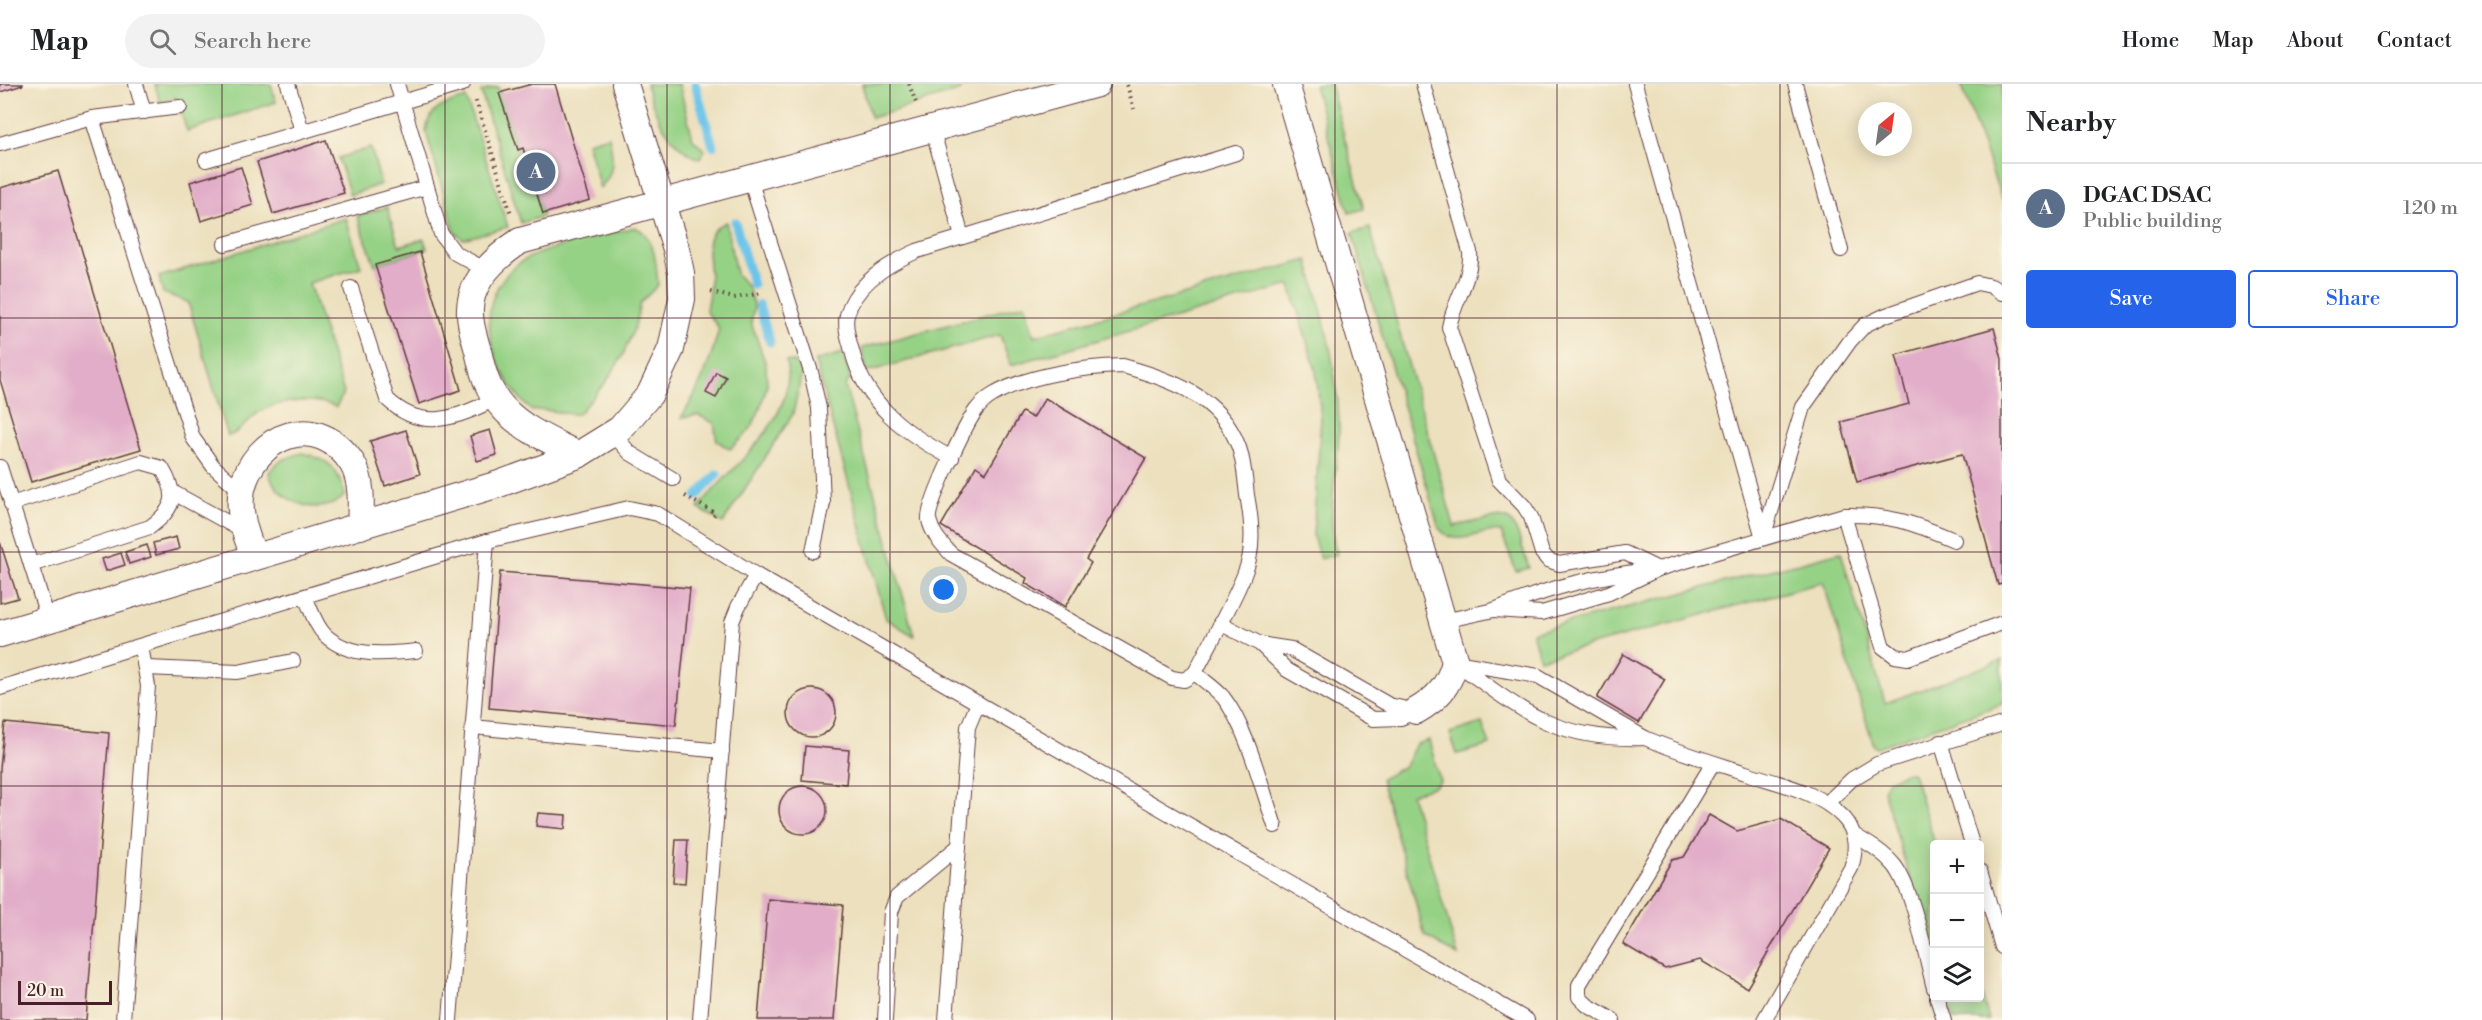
<!DOCTYPE html>
<html lang="en">
<head>
<meta charset="utf-8">
<style>
	body { margin:0; font-family:"Libre Bodoni",serif; background:#f2f2f2; color:#202124 }
	.controls { position:absolute; right:18px; bottom:18px; display:grid; overflow:hidden; border-radius:6px; box-shadow:0 3px 15px #0003 }
	.controls button { width:54px; height:54px; display:grid; place-items:center; padding:0; border:0; border-bottom:2px solid #e0e0e0; background:#fff; color:#202124; font:30px sans-serif }
	.compass { position:absolute; left:1858px; top:18px; width:54px; height:54px; border-radius:50%; background:#fff; box-shadow:0 3px 15px #0003; rotate:29deg }
	.scale { position:absolute; left:18px; bottom:15px; width:94px; box-sizing:border-box; padding-left:6px; border:3px solid #4a1f2b; border-top:0; font-size:16px; line-height:21px; white-space:nowrap; color:#4a1f2b; -webkit-text-stroke:4px #fcf5e5; paint-order:stroke }
	.you { position:absolute; left:944px; top:506px; width:21px; height:21px; margin:-15px; border:4px solid #fff; border-radius:50%; background:#1a73e8; box-shadow:0 0 0 9px #1a73e833 }
	.badge { display:grid; place-items:center; width:39px; height:39px; border-radius:50%; background:#2563eb; color:#fff; font-size:20px; font-weight:700 }
	.pin { position:absolute; translate:-50% -50%; border:3px solid #fff; box-shadow:0 2px 6px #0006 }
	.list { margin:0; padding:0; list-style:none }
	h2 { display:flex; justify-content:space-between; align-items:center; height:78px; margin:0; padding:0 24px; font-size:26px }
	h2 small { font-size:20px; font-weight:400; color:#757577 }
	.list li { display:grid; grid-template-columns:39px 1fr auto; gap:18px; align-items:center; box-sizing:border-box; height:90px; padding:0 24px; border-top:2px solid #e0e0e0 }
	.list b { display:block; font-size:22px; white-space:nowrap }
	.list p { margin:0; font-size:20px; white-space:nowrap; color:#757577 }
	.list em { font-size:20px; font-style:normal; color:#757577 }
	.actions { display:flex; gap:12px; padding:18px 24px }
	.actions a { flex:1; padding:14px 0; border:2px solid #2563eb; border-radius:6px; text-align:center; font-size:21px; color:#2563eb }
	.actions .main { background:#2563eb; color:#fff }
	.icon { flex:none; width:33px; height:33px; fill:none; stroke:currentColor; stroke-width:2; stroke-linecap:round; stroke-linejoin:round }
	.map { position:relative; flex:none; width:2002px; height:936px; overflow:hidden }
	header { display:flex; align-items:center; gap:36px; box-sizing:border-box; height:84px; padding:0 30px; background:#fff; border-bottom:2px solid #e0e0e0 }
	header strong { font-size:28px }
	nav { display:flex; gap:33px; margin-inline-start:auto; font-size:21px }
	.search { width:420px; height:54px; background:#f2f2f2; display:flex; align-items:center; gap:15px; box-sizing:border-box; padding:0 21px; border-radius:33px; color:#757577; font-size:22px }
	main { display:flex }
	aside { flex:1; background:#fff }
	.map>svg:first-child { display:block }
	.green { fill:#96d286; stroke:#707858; stroke-width:1.5 }
	.lines { fill:none; stroke-linecap:round; stroke-linejoin:round }
	.stream { stroke:#6cc4ea; stroke-width:9 }
	.building { fill:#e2adc9 }
	.service-casing { stroke:#623c41; stroke-width:16 }
	.minor-casing { stroke:#623c41; stroke-width:28 }
	.path { stroke:#623c41; stroke-width:4; stroke-dasharray:1.5 4.5; stroke-linecap:butt }
	.service { stroke:#fff; stroke-width:14 }
	.minor { stroke:#fff; stroke-width:26 }
	.grid { fill:none; stroke:#4a1f2b; stroke-width:1.5; stroke-opacity:0.55 }
</style>
</head>
<body>
<header>
<strong>Map</strong>
<div class="search"><svg class="icon" aria-label="search" viewBox="0 0 24 24"><circle cx="10" cy="10" r="6"/><path d="M15 15l6 6"/></svg>Search here</div>
<nav><a>Home</a><a>Map</a><a>About</a><a>Contact</a></nav>
</header>
<main>
<div class="map">
<svg width="2002" height="936" viewBox="0 0 2002 936">
	<rect width="100%" height="100%" fill="#fcf5e5"/>
	<filter id="ink" filterUnits="userSpaceOnUse"><feTurbulence type="fractalNoise" baseFrequency=".0167" numOctaves="2"/><feDisplacementMap in="SourceGraphic" scale="12" xChannelSelector="R" yChannelSelector="G"/><feConvolveMatrix kernelMatrix="1 2 1 2 8 2 1 2 1" color-interpolation-filters="sRGB"/></filter>
	<filter id="wash" filterUnits="userSpaceOnUse"><feTurbulence type="fractalNoise" baseFrequency=".008" numOctaves="4" result="noise"/><feDisplacementMap in="SourceGraphic" scale="24" xChannelSelector="R" yChannelSelector="G"/><feGaussianBlur stdDeviation="1.35" result="paint"/><feColorMatrix in="noise" values="0 0 0 0 0 0 0 0 0 0 0 0 0 0 0 0 0 1.4 0 .05"/><feComposite in="paint" operator="in"/></filter>
	<g filter="url(#wash)">
		<rect width="100%" height="100%" fill="#ece0be"/>
		<g class="green">
			<path d="M155,0H271L276,18L187,47L176,13L160,19Z"/>
			<path d="M646,0H679L693,55L705,66L699,75C668,61 655,32 646,0Z"/>
			<path d="M862,0H959L961,6L871,34Z"/>
			<path d="M1330,0L1364,125L1349,129L1314,1Z"/>
			<path d="M1961,0H2002V116Z"/>
			<path d="M498,3L518,66L523,65L543,130L541,133L521,139L481,8Z"/>
			<path d="M466,14L508,143L463,155L455,148L426,48C428,24 445,20 466,14Z"/>
			<path d="M609,52C613,73 616,88 600,104L587,58Z"/>
			<path d="M371,64L381,100L350,111L338,74Z"/>
			<path d="M387,123L399,162L424,155L427,165L375,181L357,132Z"/>
			<path d="M346,134L361,183L309,199L344,309L336,323C315,313 277,316 258,329C247,336 241,349 228,352L188,218L163,209L159,193Z"/>
			<path d="M726,138L736,190L748,203L754,223L751,238L766,281L767,302L758,330L749,347L730,365L717,357L714,339L698,331L681,334C700,305 711,277 719,244L706,227C707,218 710,207 710,198C711,176 698,149 726,138Z"/>
			<path d="M635,143C656,152 656,181 658,201L640,219L635,242L622,273L606,298L578,330C563,331 544,323 532,327C493,291 466,219 518,180C539,164 607,151 635,143Z"/>
			<path d="M1370,144L1454,442C1514,431 1509,420 1529,484L1516,487L1501,448C1478,444 1457,467 1439,444L1352,149Z"/>
			<path d="M1308,176C1323,231 1338,284 1339,342C1339,386 1325,427 1337,470L1320,475L1313,452L1321,334L1316,287L1290,201L1011,281L1000,251L867,288L862,264L1025,220L1034,252Z"/>
			<path d="M843,269L850,295L845,302L914,552L886,535L815,277Z"/>
			<path d="M786,277L794,278L802,288L793,330L723,439L698,424C729,384 800,335 786,277Z"/>
			<path d="M302,369C331,376 337,383 345,411C323,436 277,419 269,389C276,376 289,373 302,369Z"/>
			<path d="M1841,468L1885,619L2002,576V620L1877,663L1874,662L1823,498L1540,575L1532,548Z"/>
			<path d="M1482,639L1490,661L1457,670L1450,649Z"/>
			<path d="M1429,656L1440,697L1435,702L1411,710L1458,872L1425,852L1381,695L1405,682L1416,660Z"/>
			<path d="M1907,688H1912L1914,692L1935,760L1934,873L1883,706L1888,696Z"/>
			<path d="M1980,904L1989,936H1954L1947,914H1980Z"/>
		</g>
		<g class="lines">
			<g class="stream">
				<path d="M695,0L713,62"/>
				<path d="M735,138L753,201"/>
				<path d="M759,221L770,258"/>
				<path d="M697,412L717,390"/>
			</g>
		</g>
		<g id="blocks">
			<g class="building">
				<path d="M0,0H23V1L0,8Z"/>
				<path d="M532,0H555L590,116L543,130L523,64L518,66L499,9Z"/>
				<path d="M326,56L344,109L273,130L257,78Z"/>
				<path d="M241,83L253,121L201,137L190,98Z"/>
				<path d="M58,87L141,365L31,398L0,296V104Z"/>
				<path d="M420,168L461,306L419,320L375,181Z"/>
				<path d="M1994,244L2002,275V500L1998,501L1962,370L1857,398L1841,338L1909,320L1896,271Z"/>
				<path d="M716,288L726,293L716,314L706,309Z"/>
				<path d="M1045,314L1146,374L1086,475L1091,479L1065,523L1025,499L1027,494L941,442L976,382L986,389L1022,328L1033,334Z"/>
				<path d="M406,346L420,390L385,402L370,357Z"/>
				<path d="M490,346L497,371L477,377L470,352Z"/>
				<path d="M176,453L179,465L156,471L153,459Z"/>
				<path d="M0,458L18,514L0,519Z"/>
				<path d="M147,461L151,473L129,480L125,468Z"/>
				<path d="M121,469L125,481L106,487L102,475Z"/>
				<path d="M500,488L690,504L676,641L489,624Z"/>
				<path d="M1623,570L1665,595L1639,639L1597,614Z"/>
				<circle cx="812" cy="629" r="24"/>
				<path d="M5,639L109,649L86,936H0V684Z"/>
				<path d="M805,662L849,666L846,700L802,696Z"/>
				<circle cx="803" cy="726" r="24"/>
				<path d="M538,729L566,731L565,745L536,742Z"/>
				<path d="M1709,731L1737,747L1781,735L1829,764L1747,904L1700,876L1665,885L1623,860L1672,776L1684,773Z"/>
				<path d="M676,756H688L685,799L673,798Z"/>
				<path d="M768,815L843,821L834,936H758Z"/>
			</g>
		</g>
	</g>
	<g filter="url(#ink)">
		<use href="#blocks" fill-opacity="0" stroke="#623c41" stroke-width="1.5"/>
		<g class="lines">
			<g class="service-casing">
				<g id="service">
					<path d="M136,0L144,28"/>
					<path d="M288,0L302,47"/>
					<path d="M397,0L441,150L455,169L486,186"/>
					<path d="M1423,0L1470,168C1472,194 1454,217 1449,243L1499,396L1524,422L1531,433L1542,469L1548,476L1559,480L1625,469L1658,485L1844,431C1888,430 1914,439 1954,456"/>
					<path d="M1635,0L1763,454"/>
					<path d="M1795,0L1841,166"/>
					<path d="M92,34L193,354L213,382L241,407"/>
					<path d="M933,47L962,153"/>
					<path d="M0,60L92,34L180,23"/>
					<path d="M206,76L463,0"/>
					<path d="M750,95L811,288L819,324L823,419L813,467"/>
					<path d="M225,160L427,103"/>
					<path d="M351,204L387,315C422,349 457,334 495,315"/>
					<path d="M1123,282C1170,295 1219,312 1238,361C1244,376 1245,395 1247,411C1252,438 1255,465 1244,491C1230,525 1211,557 1195,589L1184,596L1172,594L951,470C942,460 932,450 929,436C926,422 966,340 976,326C980,321 988,314 993,311C1027,291 1084,283 1123,282Z"/>
					<path d="M612,349L630,369L673,395"/>
					<path d="M952,374C906,350 865,320 852,267C849,256 844,242 847,231C855,200 890,179 917,167L1236,69"/>
					<path d="M0,383L31,481L150,443C176,424 178,411 162,384L141,378L11,420"/>
					<path d="M174,409L245,448"/>
					<path d="M1844,431L1883,563L1895,572L1908,574L2002,539"/>
					<path d="M1763,454L1803,323L1850,257L1865,241L1886,231L1977,199L1991,202L2002,209"/>
					<path d="M31,481L48,535"/>
					<path d="M1658,485L1609,509L1542,529L1494,526C1554,502 1594,492 1658,485Z"/>
					<path d="M305,513C311,525 315,541 325,551C349,574 386,570 416,567"/>
					<path d="M1443,537L1494,526"/>
					<path d="M1220,539L1260,560"/>
					<path d="M1260,560L1291,565L1389,621L1416,627L1401,634L1373,635L1287,586Z"/>
					<path d="M1455,578L1538,592L1645,654C1556,657 1523,628 1455,578Z"/>
					<path d="M147,584L238,588L293,577"/>
					<path d="M1195,589C1204,597 1215,604 1223,613C1247,643 1262,705 1275,742"/>
					<path d="M0,604L487,457L629,424L658,430L756,491L1527,936"/>
					<path d="M473,643L722,667"/>
					<path d="M1645,654C1678,668 1712,678 1746,689C1779,700 1817,707 1842,732C1857,747 1857,765 1851,784L1764,936"/>
					<path d="M1941,658L1972,760"/>
					<path d="M1827,719L1852,695L1877,680L2002,640"/>
					<path d="M1854,751C1869,760 1883,768 1894,781C1913,804 1926,874 1934,904"/>
					<path d="M1980,787L2002,863"/>
					<path d="M1937,914L1944,936"/>
					<path d="M123,936L148,602L141,562"/>
					<path d="M450,936L487,457"/>
					<path d="M700,936L732,538L738,523L756,491"/>
					<path d="M885,936L891,828L897,813L959,762L968,643L978,619"/>
					<path d="M946,936L959,762"/>
					<path d="M1613,936L1587,921L1579,913V901L1713,679"/>
				</g>
			</g>
			<g class="minor-casing">
				<g id="minor">
					<path d="M1286,0L1455,578C1449,602 1437,615 1416,627"/>
					<path d="M578,371C554,358 526,347 507,328C490,311 484,294 479,271C476,258 470,243 470,230C468,198 496,173 520,157L1097,0"/>
					<path d="M254,472C246,452 237,428 242,405C255,350 318,326 352,379C363,396 361,423 360,442"/>
					<path d="M0,550L499,400L578,371L620,345L650,310L671,265L682,215L681,189L676,165L625,0"/>
				</g>
			</g>
			<g class="path">
				<path d="M909,0L916,19"/>
				<path d="M1127,1L1134,25"/>
				<path d="M476,17L511,130"/>
				<path d="M711,208L734,214L762,209"/>
				<path d="M685,412L715,429L713,433"/>
			</g>
			<use href="#service" class="service"/>
			<use href="#minor" class="minor"/>
		</g>
	</g>
	<path class="grid" d="M222,0V936M445,0V936M667,0V936M890,0V936M1112,0V936M1335,0V936M1557,0V936M1780,0V936M0,234H2002M0,468H2002M0,702H2002"/>
</svg>
<div class="controls">
<button>+</button>
<button>−</button>
<button><svg class="icon" aria-label="layers" viewBox="0 0 24 24"><path d="M12 4l9 5-9 5-9-5zM3 14l9 5 9-5"/></svg></button>
</div>
<svg class="compass" viewBox="-18 -18 36 36"><path d="M0-13l5 13h-10z" fill="#e53935"/><path d="M0 13l5-13h-10z" fill="#757577"/></svg>
<div class="scale">20 m</div>
<div class="you"></div>
<div class="pin badge" style="left:536px;top:88px;background:#5c6f8a">A</div>
</div>
<aside>
<h2>Nearby<small></small></h2>
<ul class="list">
<li><span class="badge" style="background:#5c6f8a">A</span><div><b>DGAC DSAC</b><p>Public building</p></div><em>120 m</em></li>
</ul>
<div class="actions"><a class="main">Save</a><a>Share</a></div>
</aside>
</main>
</body>
</html>
